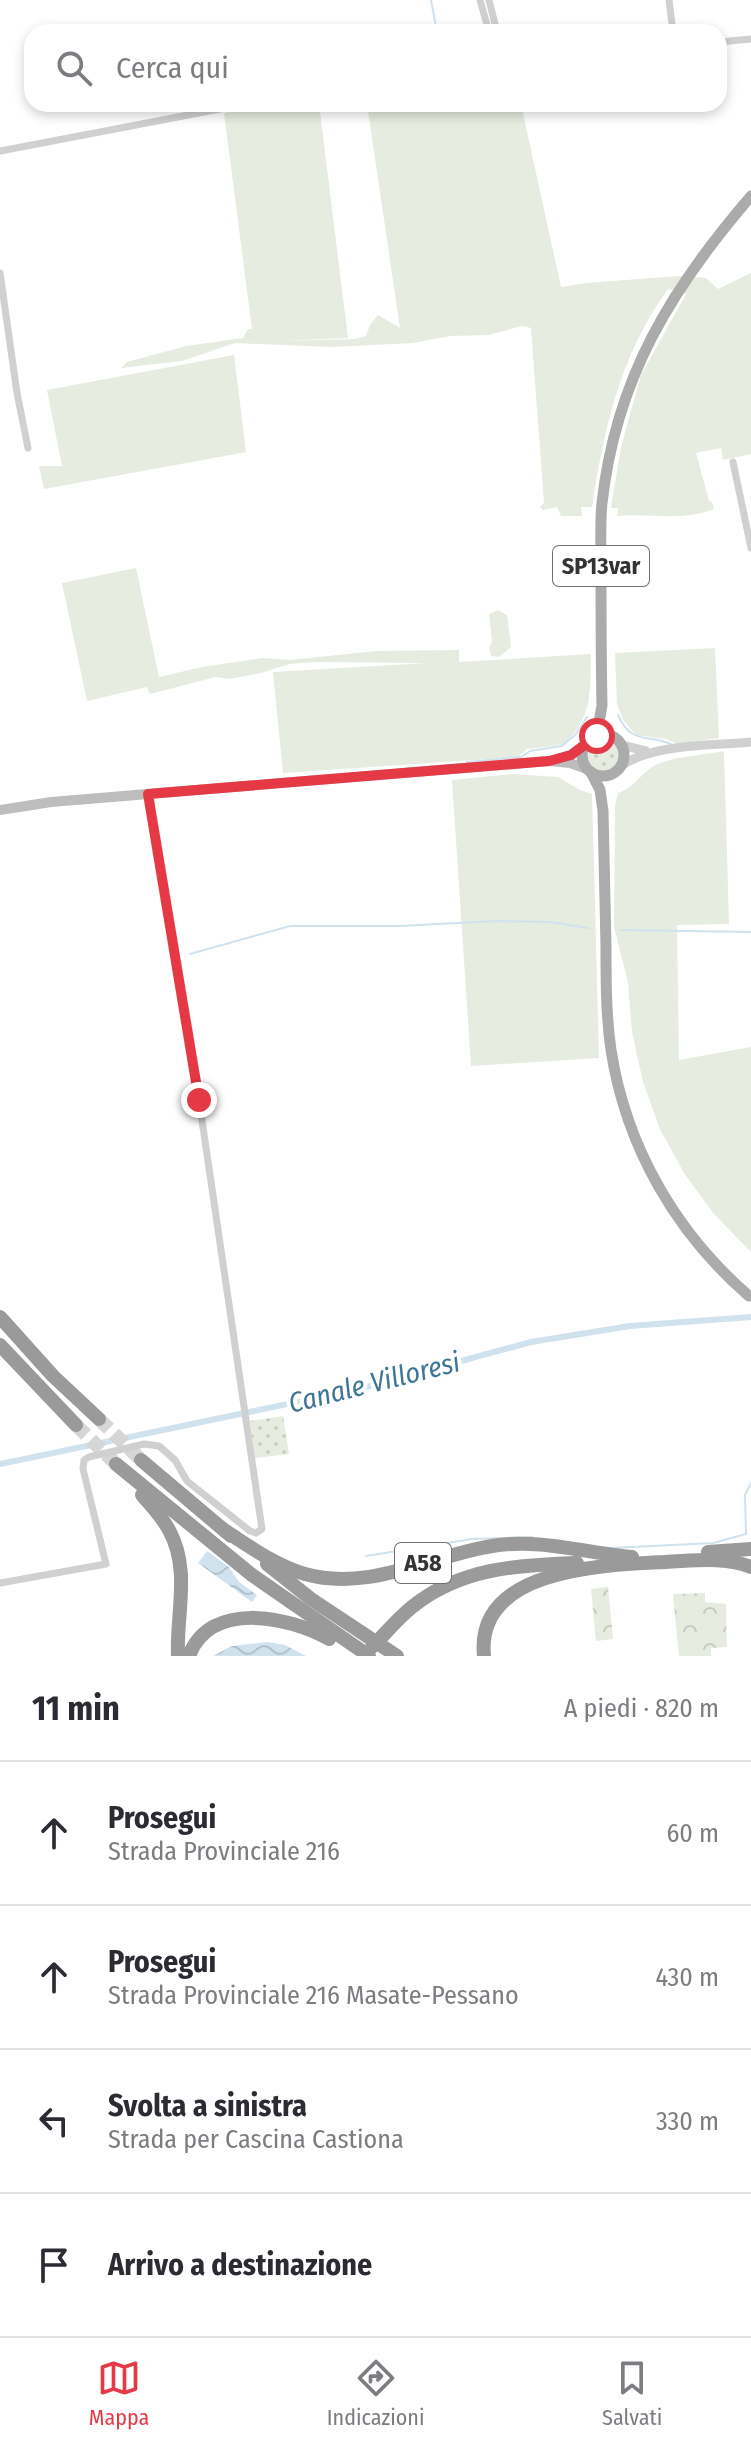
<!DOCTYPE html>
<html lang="it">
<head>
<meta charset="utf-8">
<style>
	body { margin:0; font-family:"Fira Sans Condensed",sans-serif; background:#f7f7f7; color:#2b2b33 }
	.stop { position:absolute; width:24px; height:24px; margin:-18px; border:6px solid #e63946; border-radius:50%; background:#fff }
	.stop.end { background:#e63946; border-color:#fff; box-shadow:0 2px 8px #0008 }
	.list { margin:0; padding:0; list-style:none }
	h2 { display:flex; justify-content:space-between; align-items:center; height:104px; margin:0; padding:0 32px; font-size:34px }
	h2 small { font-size:26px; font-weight:400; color:#7c7c81 }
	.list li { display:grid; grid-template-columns:52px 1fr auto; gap:24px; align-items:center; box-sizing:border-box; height:144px; padding:0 32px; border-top:2px solid #e1e1e2 }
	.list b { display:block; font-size:30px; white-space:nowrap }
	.list p { margin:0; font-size:26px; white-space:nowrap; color:#7c7c81 }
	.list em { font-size:26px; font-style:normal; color:#7c7c81 }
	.icon { flex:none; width:44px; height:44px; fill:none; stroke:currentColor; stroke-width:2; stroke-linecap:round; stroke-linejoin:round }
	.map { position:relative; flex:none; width:751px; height:1656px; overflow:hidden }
	.search { position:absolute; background:#fff; box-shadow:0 4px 12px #0003; left:24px; right:24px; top:24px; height:88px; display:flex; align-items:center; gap:20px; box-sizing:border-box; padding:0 28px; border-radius:24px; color:#7c7c81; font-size:30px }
	.sheet { height:680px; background:#fff }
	nav { display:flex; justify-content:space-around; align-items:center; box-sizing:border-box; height:112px; border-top:2px solid #e1e1e2; background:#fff; font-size:22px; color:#7c7c81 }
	nav a { display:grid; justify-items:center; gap:4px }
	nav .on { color:#e63946 }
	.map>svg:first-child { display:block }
	.grass { fill:#e6ecdf }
	.forest { fill:url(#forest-crowns) }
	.park { fill:url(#park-dots) }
	.water { fill:url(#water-waves) }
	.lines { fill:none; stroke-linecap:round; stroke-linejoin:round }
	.stream { stroke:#cfe2ee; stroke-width:2 }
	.canal { stroke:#cfe2ee; stroke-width:6 }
	.motorway-tunnel { stroke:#d6d6d6; stroke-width:14; stroke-dasharray:14 7; stroke-linecap:butt }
	.minor { stroke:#d0d0d0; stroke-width:7 }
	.tertiary { stroke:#d0d0d0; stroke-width:9 }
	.secondary { stroke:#bdbdbd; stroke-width:10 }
	.primary { stroke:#ababab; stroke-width:11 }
	.motorway { stroke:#9a9a9a; stroke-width:14 }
	.route { stroke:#e63946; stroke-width:10 }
	.labels { text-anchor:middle; stroke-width:8; stroke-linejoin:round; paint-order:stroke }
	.shield { fill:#fff; stroke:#707070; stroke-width:2 }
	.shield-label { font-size:24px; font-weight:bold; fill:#333 }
	.water-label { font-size:28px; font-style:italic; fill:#3f7597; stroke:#fff }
</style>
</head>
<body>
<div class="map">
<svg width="751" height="1656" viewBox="0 0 751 1656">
	<defs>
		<pattern id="forest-crowns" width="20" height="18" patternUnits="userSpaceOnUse" patternTransform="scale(2)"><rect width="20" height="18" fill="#e6ecdf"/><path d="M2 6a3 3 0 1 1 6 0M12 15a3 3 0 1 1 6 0" fill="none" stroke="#c6cbc0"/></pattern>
		<pattern id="park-dots" width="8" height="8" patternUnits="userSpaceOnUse" patternTransform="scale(2)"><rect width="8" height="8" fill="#e6ecdf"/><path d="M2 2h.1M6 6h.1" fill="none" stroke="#c6cbc0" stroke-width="1.8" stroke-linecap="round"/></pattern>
		<pattern id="water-waves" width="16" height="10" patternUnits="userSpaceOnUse" patternTransform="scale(2)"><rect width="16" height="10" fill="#cfe2ee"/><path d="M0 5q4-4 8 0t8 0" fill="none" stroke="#b2c2cd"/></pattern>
	</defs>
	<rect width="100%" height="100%" fill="#fff"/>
	<g class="grass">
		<path d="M269,104H319L348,338L277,341L355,339L366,336L370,325L378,315L400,328L367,104H521L561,287L586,283L679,276L706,278L718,289L751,273V454L723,460L721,448L696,453L709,501L712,502L714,509C680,522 651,513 617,516L618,508H611L621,447L641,375L686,294L668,289C620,355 604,429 592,507H581L582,516H561L557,507L543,510L540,507L544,503L531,328L522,326L489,335L450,336L413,343L331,347L235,343L182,361L121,368L127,362L186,346L243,338L248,329H252L224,113Z"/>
		<path d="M234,355L246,452L44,489L39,466H62L47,390Z"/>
		<path d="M136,568L159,677L202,667L262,658L290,660L377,651L459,650V662L591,654C590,691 593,718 563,745L527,749L518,757L283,773L273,672L427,663L314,662L289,664L261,673L229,679L216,677L150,694L147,687L87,701L62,583Z"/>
		<path d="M498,610L507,615L511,647L499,657L491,656L489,648L492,642L489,614Z"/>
		<path d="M715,648L719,738L677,744L666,739L636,735L623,720L617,704L615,653Z"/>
		<path d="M724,751L729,924L677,925L679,1060L751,1047V1252L714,1214L684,1173L660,1129L643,1082L632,1032L628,982L614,927L615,805L618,793C636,787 643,769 660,763C679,756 704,755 724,751Z"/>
		<path d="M512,774L558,777L580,790L592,794L599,1058L471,1066L452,780Z"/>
	</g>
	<g class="forest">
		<path d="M608,1587L613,1639L596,1641L591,1589Z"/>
		<path d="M705,1593V1602L726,1604L727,1647L711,1648V1656H679L673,1594Z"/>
	</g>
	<g class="park">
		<circle cx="603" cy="755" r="17"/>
		<path d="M283,1416L289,1454L255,1458L250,1421Z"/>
	</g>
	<g class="water">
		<path d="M207,1551L229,1567L239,1582L257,1595L252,1602L198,1563Z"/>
		<path d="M268,1642L285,1645L306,1656H213L232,1646Z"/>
	</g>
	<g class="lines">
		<g class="stream">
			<path d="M431,0L437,32"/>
			<path d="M618,715C631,745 648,734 671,744"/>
			<path d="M467,762L521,757L530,751L562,746L575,735L587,717"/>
			<path d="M622,930L751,932"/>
			<path d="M190,954L290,926H399L496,921L550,922L588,928"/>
			<path d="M611,1548L713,1543L746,1534L745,1495L751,1483"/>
			<path d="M366,1556L472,1539L533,1537"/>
		</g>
		<path class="canal" d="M0,1464L355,1390L531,1342L630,1326L751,1317"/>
		<g class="motorway-tunnel">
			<path d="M99,1419L141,1460"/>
			<path d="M76,1425L116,1464"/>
		</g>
		<g class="minor">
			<path d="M480,0L489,32"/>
			<path d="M489,0L497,32"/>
			<path d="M669,0L673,32"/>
			<path d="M719,42L751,39"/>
			<path d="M0,151L246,104"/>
			<path d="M0,273L17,393L28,448"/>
			<path d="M733,462L751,548"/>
			<path d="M0,1583L106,1564L83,1469L84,1460L89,1457L144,1444L159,1446L175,1460L187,1481L250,1531L256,1533L262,1529L199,1100L148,794"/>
		</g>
		<g class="tertiary">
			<path d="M621,745L646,751"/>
			<path d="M620,767C652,743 712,746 751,742"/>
		</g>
		<g class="secondary">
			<path d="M558,759L571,755L586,743"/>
			<path d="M0,810L51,802L549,761L570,763L587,769"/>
		</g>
		<g class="primary">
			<circle cx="603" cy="755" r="21"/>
			<path d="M592,738L599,723L602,705C601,658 601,611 601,564C601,544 600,523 602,503C616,378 671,289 751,196"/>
			<path d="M591,772L600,790L603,811C604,856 605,901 606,946C606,981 606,1016 611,1050C626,1147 676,1233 749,1296"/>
		</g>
		<g class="motorway">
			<path d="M0,1317L53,1376L99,1419"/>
			<path d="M0,1345L76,1425"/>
			<path d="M141,1460L231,1536"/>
			<path d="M116,1464L252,1575L369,1656"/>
			<path d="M142,1495C152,1506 162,1517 169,1530C191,1570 176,1614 178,1656"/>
			<path d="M224,1530C249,1546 276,1566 305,1574C369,1592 430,1556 492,1546C538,1538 586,1553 632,1557"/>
			<path d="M708,1552L751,1549"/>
			<path d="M267,1564L311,1599L397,1656"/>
			<path d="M372,1647C385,1634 397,1619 412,1607C460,1568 517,1565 577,1563"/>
			<path d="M189,1656C210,1600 288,1616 329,1639"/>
			<path d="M484,1656C475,1568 605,1565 665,1562C693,1561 724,1556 751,1567"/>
		</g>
	</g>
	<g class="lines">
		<path class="route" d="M199,1100L148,794L549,761L571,755L597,736"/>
	</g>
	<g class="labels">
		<g class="shield">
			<rect x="553" y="546" width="96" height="40" rx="6"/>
			<rect x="395" y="1543" width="56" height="40" rx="6"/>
		</g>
		<g class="shield-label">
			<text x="601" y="574">SP13var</text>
			<text x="423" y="1571">A58</text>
		</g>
		<g class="water-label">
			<text transform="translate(374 1382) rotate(-14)" y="10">Canale Villoresi</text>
		</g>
	</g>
</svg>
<div class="stop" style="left:597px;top:736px"></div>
<div class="stop end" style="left:199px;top:1100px"></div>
<div class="search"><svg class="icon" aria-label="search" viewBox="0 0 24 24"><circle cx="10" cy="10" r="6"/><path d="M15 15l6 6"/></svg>Cerca qui</div>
</div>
<section class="sheet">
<h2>11 min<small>A piedi · 820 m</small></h2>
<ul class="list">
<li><svg class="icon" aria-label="ahead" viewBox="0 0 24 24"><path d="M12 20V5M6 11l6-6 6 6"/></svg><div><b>Prosegui</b><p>Strada Provinciale 216</p></div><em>60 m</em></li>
<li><svg class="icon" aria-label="ahead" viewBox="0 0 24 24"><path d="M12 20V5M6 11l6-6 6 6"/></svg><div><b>Prosegui</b><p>Strada Provinciale 216 Masate-Pessano</p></div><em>430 m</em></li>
<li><svg class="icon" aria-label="left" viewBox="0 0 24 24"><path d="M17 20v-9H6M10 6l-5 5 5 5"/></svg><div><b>Svolta a sinistra</b><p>Strada per Cascina Castiona</p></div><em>330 m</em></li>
<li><svg class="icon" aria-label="arrive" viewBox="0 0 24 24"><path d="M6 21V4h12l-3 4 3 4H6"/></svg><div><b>Arrivo a destinazione</b></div></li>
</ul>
</section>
<nav>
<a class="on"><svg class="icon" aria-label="map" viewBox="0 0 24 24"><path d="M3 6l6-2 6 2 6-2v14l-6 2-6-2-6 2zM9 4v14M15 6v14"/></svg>Mappa</a>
<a><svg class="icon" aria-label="directions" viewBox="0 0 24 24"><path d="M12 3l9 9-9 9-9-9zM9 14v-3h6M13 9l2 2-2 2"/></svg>Indicazioni</a>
<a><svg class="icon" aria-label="saved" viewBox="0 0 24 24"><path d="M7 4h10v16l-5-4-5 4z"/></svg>Salvati</a>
</nav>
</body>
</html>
